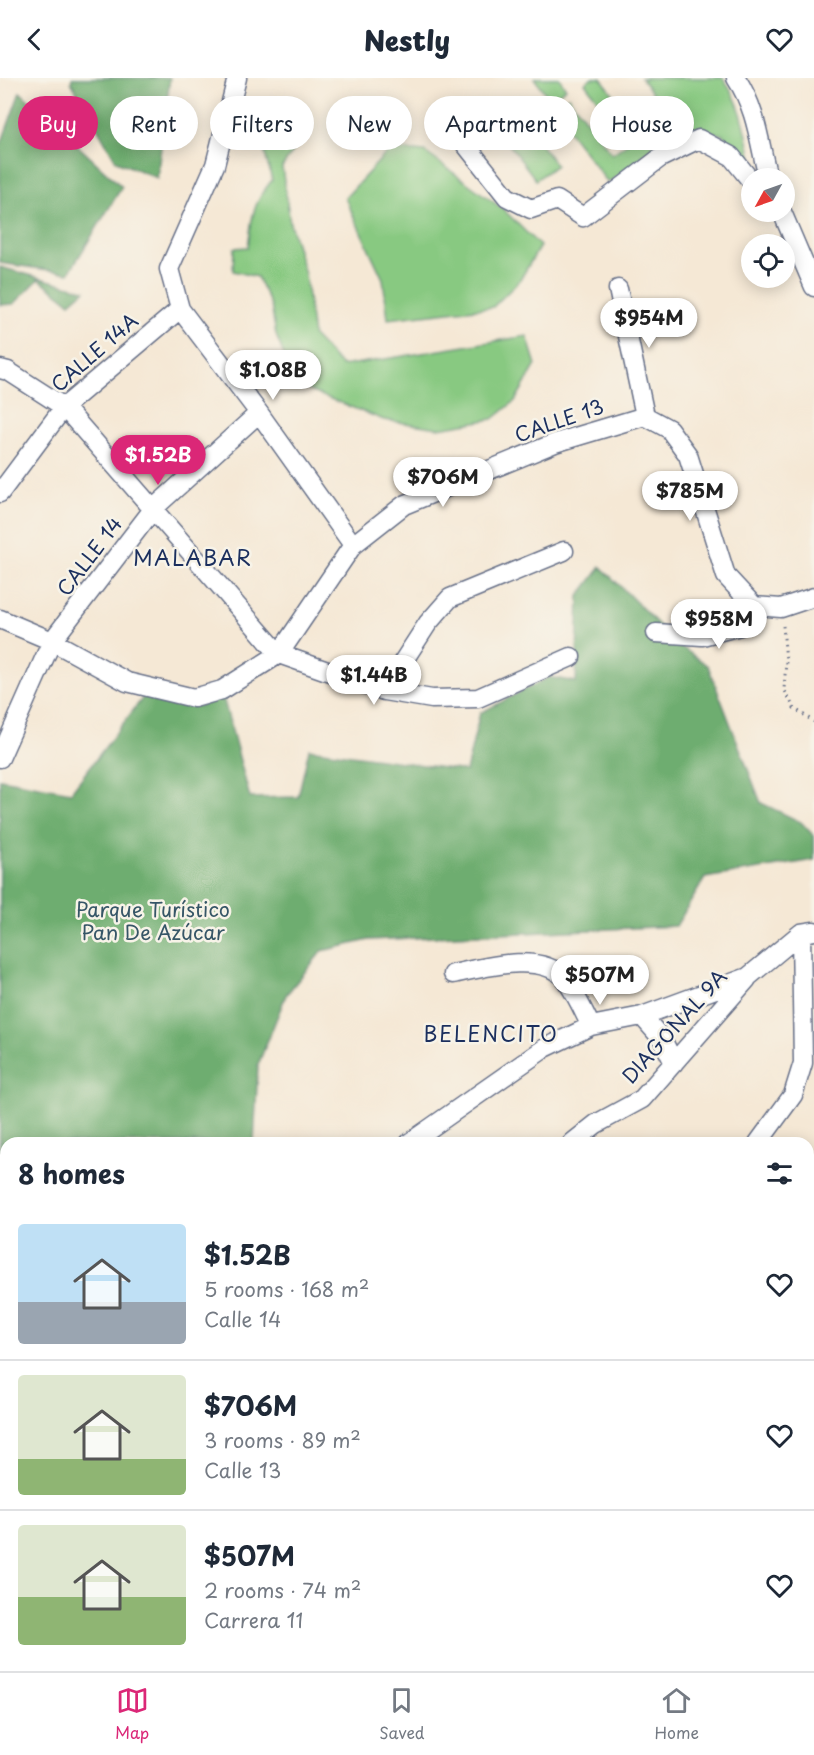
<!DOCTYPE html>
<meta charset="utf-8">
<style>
:root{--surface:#fff;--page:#f2f2f3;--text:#1f2937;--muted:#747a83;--line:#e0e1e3;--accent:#db2777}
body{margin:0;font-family:"Playpen Sans",sans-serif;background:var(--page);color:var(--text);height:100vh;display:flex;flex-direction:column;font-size:22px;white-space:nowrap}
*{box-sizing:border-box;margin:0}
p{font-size:20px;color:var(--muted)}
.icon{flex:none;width:33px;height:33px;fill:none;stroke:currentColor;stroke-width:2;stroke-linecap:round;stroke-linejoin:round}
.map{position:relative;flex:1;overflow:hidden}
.details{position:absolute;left:0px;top:1059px;width:814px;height:534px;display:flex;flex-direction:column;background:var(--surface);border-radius:18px 18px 0 0;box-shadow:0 3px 15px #0003}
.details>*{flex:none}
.banner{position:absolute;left:18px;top:18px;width:778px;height:54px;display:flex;gap:12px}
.needle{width:39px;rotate:230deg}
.controls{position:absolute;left:741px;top:90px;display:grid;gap:12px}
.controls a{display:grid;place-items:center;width:54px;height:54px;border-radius:50%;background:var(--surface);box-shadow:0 3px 15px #0003;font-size:30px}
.price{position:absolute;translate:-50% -51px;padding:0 14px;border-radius:21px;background:#fff;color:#222;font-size:20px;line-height:39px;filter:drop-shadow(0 2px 3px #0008)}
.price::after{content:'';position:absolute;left:50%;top:36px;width:18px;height:14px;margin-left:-9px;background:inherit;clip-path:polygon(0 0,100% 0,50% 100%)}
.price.on{background:var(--accent);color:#fff}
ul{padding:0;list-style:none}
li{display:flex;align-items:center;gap:18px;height:150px;padding:0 18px}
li+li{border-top:2px solid var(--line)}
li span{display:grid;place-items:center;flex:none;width:168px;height:120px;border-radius:6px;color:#555}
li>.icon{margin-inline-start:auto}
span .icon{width:72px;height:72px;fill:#fffc;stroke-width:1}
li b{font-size:26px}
h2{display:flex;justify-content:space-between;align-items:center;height:72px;padding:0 18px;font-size:26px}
.tag{padding:0 21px;border-radius:27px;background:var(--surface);box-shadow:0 3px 15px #0003;font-size:21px;line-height:54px}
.tag.on{background:var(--accent);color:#fff}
header{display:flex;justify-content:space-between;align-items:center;height:78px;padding:0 18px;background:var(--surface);font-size:27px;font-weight:800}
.dock{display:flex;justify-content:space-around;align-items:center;height:84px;border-top:2px solid var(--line);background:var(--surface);font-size:16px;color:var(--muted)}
.dock a{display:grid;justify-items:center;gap:3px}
.dock .on{color:var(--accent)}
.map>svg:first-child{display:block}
.green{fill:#88c981;stroke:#527c70;stroke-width:1.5}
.forest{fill:#6ead6f;stroke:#446e66;stroke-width:1.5}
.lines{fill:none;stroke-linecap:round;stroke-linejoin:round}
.minor-casing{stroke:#677088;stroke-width:21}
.path{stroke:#677088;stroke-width:3;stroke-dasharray:1.5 4.5;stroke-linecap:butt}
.minor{stroke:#fff;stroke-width:18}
.labels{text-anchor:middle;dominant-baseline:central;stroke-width:5;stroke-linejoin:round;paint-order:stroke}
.street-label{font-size:20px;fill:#1b2f5e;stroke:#f7f3e8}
.park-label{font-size:20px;fill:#365667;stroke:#f7f3e8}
.neighbourhood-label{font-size:21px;letter-spacing:1.5px;fill:#1b2f5e;stroke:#f7f3e8}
</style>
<header><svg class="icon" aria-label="back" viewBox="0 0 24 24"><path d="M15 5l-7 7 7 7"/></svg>Nestly<svg class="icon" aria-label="heart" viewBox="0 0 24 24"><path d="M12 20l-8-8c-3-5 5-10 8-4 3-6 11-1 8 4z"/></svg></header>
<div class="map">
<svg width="814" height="1593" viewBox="0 0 814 1593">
<rect width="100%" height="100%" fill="#f7f3e8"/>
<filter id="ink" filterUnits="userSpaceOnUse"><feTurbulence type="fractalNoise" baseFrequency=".0167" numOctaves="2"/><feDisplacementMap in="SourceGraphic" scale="12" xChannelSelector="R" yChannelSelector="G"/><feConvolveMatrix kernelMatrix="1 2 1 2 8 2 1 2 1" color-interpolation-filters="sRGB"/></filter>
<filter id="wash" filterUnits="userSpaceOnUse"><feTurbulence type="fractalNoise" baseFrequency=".008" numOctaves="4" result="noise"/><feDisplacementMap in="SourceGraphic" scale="24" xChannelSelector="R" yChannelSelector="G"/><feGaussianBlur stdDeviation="1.35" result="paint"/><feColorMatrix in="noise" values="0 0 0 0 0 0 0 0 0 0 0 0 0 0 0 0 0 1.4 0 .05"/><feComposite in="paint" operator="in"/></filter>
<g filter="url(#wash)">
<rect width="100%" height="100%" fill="#f5e8d5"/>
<path class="green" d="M534,0H559L566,10L550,22Z
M591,0H601L654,69L608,105L551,30L568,18L612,76L629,64L585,5Z
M641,0H723C744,27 748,64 755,97L723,57L698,50H679Z
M527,48L556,87L536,102L507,64Z
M298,66L282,89L290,145L305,196L313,258L342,288L527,258L536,287L515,323L493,341L439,350L384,342L307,312L287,285L276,257L271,227L257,199L233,193L234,170L248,169C252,138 252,127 272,102L264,72Z
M390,71L425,74L503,131L540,168L520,202L493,229L388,241L383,201L345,120Z
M651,1587H780L775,1593H651Z"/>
<path class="forest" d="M72,0H170L157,100L116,83L71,4Z
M20,14L122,109L69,195L0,185V69Z
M0,189L85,212L70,225L39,201L14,226L0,227Z
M601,489L680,568L708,588L761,725L801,744L814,758V782L705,800L676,848L369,862L322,873L286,917L258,987L254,1065H6V1235L0,1234V701L71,714L147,614L199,628L223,619L250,720L298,719L309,671L466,693L480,635L549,599L576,604L579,518Z"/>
</g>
<g filter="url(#ink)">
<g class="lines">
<g class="minor-casing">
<path id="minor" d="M237,0L215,87L169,191L180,231L259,335L353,467
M736,0C757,32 759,64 768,100
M465,66L507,119L531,131L557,122L583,139L660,80L699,61L731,78L752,104
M782,134L814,209
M618,211L645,338
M0,291L8,293L64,329L279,576
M645,338L669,351L688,377L726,498L754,528
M0,415L64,329L180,231
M754,528L781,530L814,519
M0,541L52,563L127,604L194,620L222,612L279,576L353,467L404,427L555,365L645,338
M656,555L702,558L740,548L754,528
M279,576L384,613L432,621L478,620L571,579
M384,613L428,545L450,520L564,473
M0,680L52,563L154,430L259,335
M453,896C482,890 541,873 564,900C575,913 583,933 591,948
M642,938L662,961L674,985
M409,1065L545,970L591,948L642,938L748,899L801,855L814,853
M572,1065L596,1046L642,1021L747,901
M758,1065L793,1017L803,985L801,855
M809,1378L814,1390
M0,1397L6,1390
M358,1587L372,1593
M49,1593L54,1587
M316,1593V1587
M544,1593L545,1587
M581,1593V1587"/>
</g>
<path class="path" d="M783,548L786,583L784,611L794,630L814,644"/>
<use href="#minor" class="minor"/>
</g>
</g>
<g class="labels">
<g class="street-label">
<text transform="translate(94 274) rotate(-41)">CALLE 14A</text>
<text transform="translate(559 342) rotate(-19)">CALLE 13</text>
<text transform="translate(89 478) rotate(-53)">CALLE 14</text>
<text transform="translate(674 948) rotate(-48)">DIAGONAL 9A</text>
</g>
<g class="park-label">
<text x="153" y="831">Parque Turístico<tspan x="153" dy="23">Pan De Azúcar</tspan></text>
</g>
<g class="neighbourhood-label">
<text x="193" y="479">MALABAR</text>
<text x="491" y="955">BELENCITO</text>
</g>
</g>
</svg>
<div class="controls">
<a><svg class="needle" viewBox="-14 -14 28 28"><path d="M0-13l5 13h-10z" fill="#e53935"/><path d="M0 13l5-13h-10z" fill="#747a83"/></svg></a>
<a><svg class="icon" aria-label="locate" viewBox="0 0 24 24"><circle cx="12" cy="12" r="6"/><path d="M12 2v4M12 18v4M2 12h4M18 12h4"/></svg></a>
</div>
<b class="price" style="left:649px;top:271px">$954M</b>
<b class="price" style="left:273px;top:323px">$1.08B</b>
<b class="price on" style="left:158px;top:408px">$1.52B</b>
<b class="price" style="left:443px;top:430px">$706M</b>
<b class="price" style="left:690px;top:444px">$785M</b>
<b class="price" style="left:719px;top:572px">$958M</b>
<b class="price" style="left:374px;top:628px">$1.44B</b>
<b class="price" style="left:600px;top:928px">$507M</b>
<div class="banner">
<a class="tag on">Buy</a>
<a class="tag">Rent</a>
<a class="tag">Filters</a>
<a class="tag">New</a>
<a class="tag">Apartment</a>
<a class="tag">House</a>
</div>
<section class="details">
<h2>8 homes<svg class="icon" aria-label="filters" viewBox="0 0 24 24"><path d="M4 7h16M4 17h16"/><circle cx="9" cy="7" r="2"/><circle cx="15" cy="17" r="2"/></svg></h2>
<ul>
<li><span style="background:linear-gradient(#bfe0f5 65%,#9aa5b1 0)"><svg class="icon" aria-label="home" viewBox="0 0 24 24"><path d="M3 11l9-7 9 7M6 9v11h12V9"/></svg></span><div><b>$1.52B</b><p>5 rooms · 168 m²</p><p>Calle 14</p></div><svg class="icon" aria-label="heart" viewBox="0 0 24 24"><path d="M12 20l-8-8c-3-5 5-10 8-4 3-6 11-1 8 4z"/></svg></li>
<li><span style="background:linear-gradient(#dfe7d0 70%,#8fb573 0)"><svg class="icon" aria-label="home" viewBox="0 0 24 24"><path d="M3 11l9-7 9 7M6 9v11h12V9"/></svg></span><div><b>$706M</b><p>3 rooms · 89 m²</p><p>Calle 13</p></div><svg class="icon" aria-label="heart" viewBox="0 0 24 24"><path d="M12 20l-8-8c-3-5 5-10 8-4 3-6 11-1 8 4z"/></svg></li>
<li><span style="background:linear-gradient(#dfe7d0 60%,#8fb573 0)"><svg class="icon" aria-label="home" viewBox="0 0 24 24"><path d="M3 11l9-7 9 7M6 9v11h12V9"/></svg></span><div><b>$507M</b><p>2 rooms · 74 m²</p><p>Carrera 11</p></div><svg class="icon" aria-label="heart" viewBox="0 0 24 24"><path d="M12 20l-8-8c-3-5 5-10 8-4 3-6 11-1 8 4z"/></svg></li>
</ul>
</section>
</div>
<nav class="dock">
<a class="on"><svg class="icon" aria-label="map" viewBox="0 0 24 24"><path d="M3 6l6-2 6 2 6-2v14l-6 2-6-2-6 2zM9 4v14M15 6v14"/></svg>Map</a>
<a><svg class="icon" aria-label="saved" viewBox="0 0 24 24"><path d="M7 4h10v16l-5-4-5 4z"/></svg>Saved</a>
<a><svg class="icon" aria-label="home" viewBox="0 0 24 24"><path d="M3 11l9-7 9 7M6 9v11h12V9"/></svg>Home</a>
</nav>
